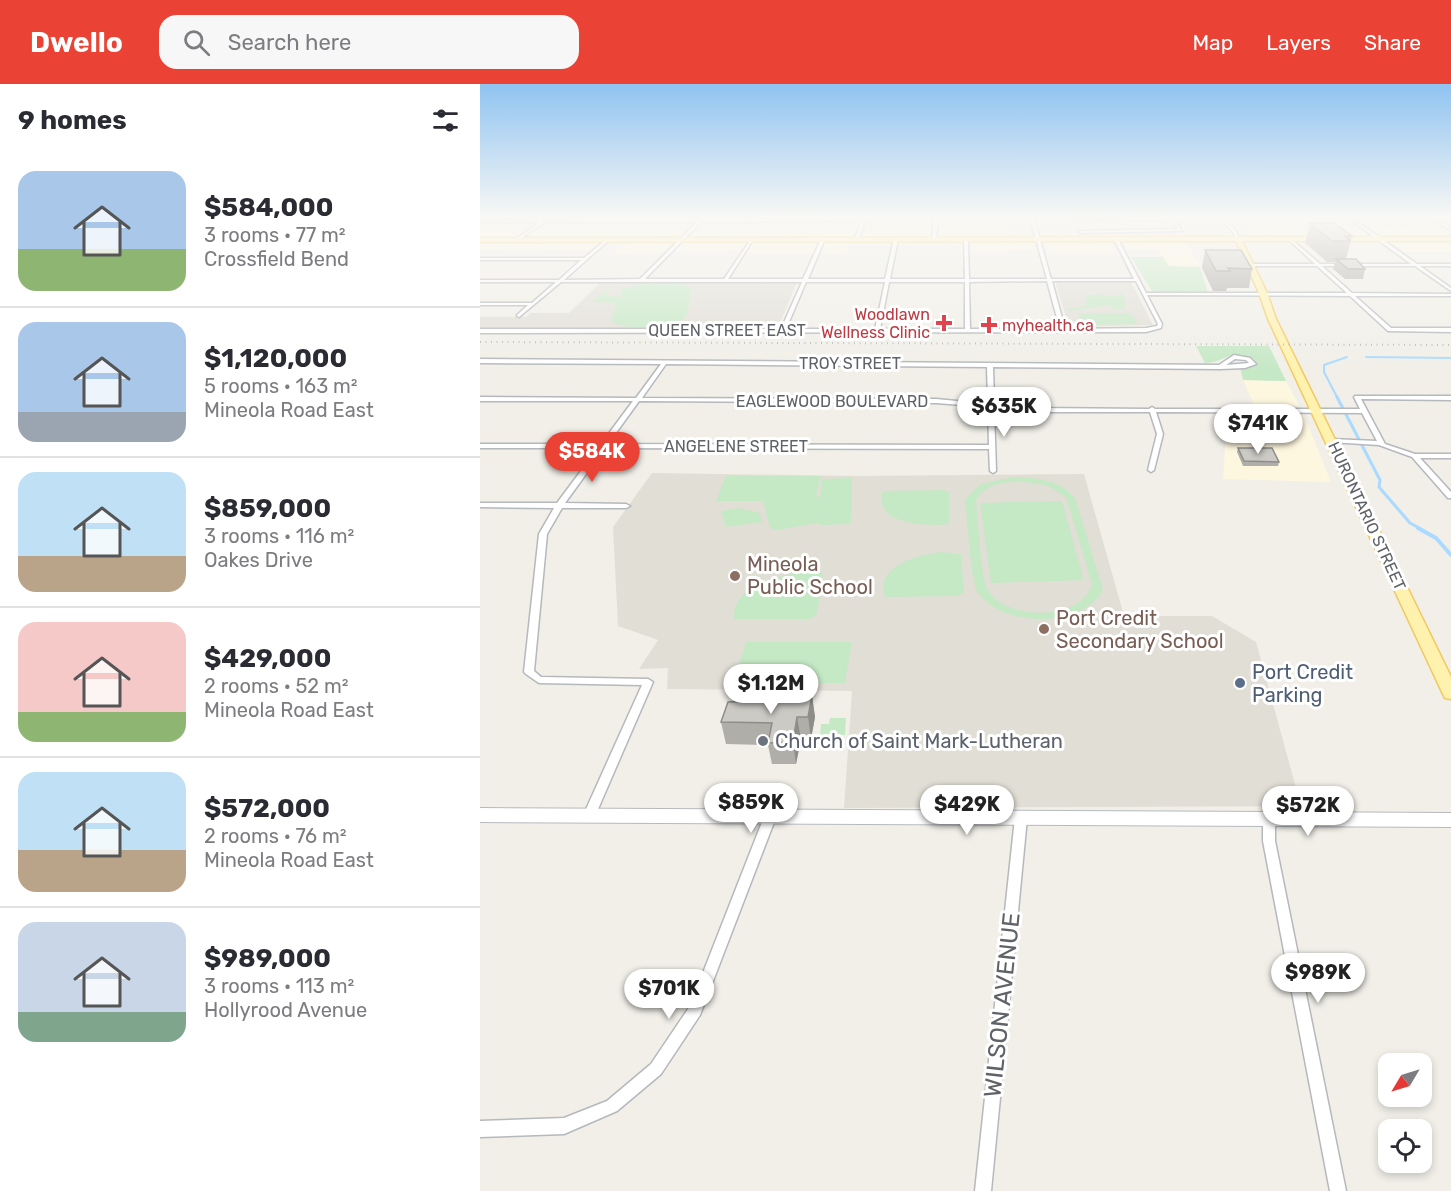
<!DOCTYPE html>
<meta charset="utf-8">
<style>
:root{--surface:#fff;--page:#f7f7f7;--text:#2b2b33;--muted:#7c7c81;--line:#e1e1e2;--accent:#ea4335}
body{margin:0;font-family:Rubik,sans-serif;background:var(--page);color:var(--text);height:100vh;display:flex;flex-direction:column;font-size:22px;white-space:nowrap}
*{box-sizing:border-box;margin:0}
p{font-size:20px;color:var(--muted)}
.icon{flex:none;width:33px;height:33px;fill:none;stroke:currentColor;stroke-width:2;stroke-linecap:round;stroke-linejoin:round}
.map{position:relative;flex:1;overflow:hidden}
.drawer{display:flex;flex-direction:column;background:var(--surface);width:480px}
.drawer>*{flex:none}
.needle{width:39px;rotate:232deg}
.buttons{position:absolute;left:898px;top:969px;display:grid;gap:12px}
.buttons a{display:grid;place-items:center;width:54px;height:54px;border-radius:12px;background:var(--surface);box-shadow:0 3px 9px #0003;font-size:30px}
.price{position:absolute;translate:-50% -51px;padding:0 14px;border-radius:21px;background:#fff;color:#222;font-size:20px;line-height:39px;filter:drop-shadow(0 2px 3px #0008)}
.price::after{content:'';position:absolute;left:50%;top:36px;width:18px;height:14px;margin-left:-9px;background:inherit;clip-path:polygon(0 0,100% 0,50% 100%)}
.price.selected{background:var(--accent);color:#fff}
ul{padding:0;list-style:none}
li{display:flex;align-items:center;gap:18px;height:150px;padding:0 18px}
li+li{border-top:2px solid var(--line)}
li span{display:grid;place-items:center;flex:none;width:168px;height:120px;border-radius:18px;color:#555}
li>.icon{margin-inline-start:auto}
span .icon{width:72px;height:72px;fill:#fffc;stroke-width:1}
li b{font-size:26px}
h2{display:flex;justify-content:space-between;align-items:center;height:72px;padding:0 18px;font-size:26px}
header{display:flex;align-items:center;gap:36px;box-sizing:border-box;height:84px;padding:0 30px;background:var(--accent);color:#fff}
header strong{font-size:28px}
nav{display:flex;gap:33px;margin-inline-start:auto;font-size:21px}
.search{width:420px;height:54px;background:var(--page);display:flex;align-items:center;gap:15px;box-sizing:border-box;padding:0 21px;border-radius:18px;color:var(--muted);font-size:22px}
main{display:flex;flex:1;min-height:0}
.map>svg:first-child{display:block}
.commercial{fill:#fef7e0}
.education{fill:#e1ded6}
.green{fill:#c5e8c5;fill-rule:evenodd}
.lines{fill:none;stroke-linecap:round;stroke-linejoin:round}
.stream-far2{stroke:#aadaff;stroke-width:2}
.stream-far1{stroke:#aadaff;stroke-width:3}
.stream{stroke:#aadaff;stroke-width:4}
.street-casing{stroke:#b5b8bc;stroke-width:3}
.secondary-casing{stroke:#b6babf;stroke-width:2}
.primary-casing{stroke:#f2c960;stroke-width:3}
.street{fill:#fff;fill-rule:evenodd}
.secondary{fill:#fff;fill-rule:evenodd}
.primary{fill:#fff2af;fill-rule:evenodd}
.rail{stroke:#b6b7b8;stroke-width:2;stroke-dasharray:1 4.5;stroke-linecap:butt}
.wall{fill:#afaea9}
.shaded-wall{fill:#8f8d8a}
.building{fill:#cccac5;stroke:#8f8d8a;stroke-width:1.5}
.health-dot{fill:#e0444e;stroke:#fff;stroke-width:2}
.education-dot{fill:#8d6e63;stroke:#fff;stroke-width:2}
.service-dot{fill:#5c6f8a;stroke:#fff;stroke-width:2}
.worship-dot{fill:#6b7280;stroke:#fff;stroke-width:2}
.labels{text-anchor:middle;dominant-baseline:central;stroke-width:6;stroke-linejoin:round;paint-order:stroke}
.far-health-label{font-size:16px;fill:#be3a42;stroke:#fff;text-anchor:end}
.far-street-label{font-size:16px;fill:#5f6368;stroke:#fff}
.education-label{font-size:20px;fill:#785e54;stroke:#fff;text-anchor:start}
.service-label{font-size:20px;fill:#4e5e75;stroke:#fff;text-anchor:start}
.worship-label{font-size:20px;fill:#5b616d;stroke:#fff;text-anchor:start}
.near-street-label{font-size:24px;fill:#5f6368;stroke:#fff}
</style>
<header>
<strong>Dwello</strong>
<div class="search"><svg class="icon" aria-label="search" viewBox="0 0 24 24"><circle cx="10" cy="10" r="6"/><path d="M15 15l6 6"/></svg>Search here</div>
<nav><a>Map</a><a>Layers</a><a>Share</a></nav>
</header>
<main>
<section class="drawer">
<h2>9 homes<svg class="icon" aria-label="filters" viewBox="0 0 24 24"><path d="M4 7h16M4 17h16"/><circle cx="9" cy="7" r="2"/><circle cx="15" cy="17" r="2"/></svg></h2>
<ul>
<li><span style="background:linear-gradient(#a9c7e8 65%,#8fb573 0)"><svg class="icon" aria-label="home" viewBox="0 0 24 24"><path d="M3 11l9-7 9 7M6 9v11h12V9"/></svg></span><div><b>$584,000</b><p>3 rooms · 77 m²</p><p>Crossfield Bend</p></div></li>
<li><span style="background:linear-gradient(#a9c7e8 75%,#9aa5b1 0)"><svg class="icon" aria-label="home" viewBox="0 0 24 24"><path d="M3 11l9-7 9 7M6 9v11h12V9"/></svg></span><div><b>$1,120,000</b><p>5 rooms · 163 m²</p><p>Mineola Road East</p></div></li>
<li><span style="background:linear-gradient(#bfe0f5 70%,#b9a48a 0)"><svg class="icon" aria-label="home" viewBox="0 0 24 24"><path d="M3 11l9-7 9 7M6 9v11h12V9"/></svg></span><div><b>$859,000</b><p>3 rooms · 116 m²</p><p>Oakes Drive</p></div></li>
<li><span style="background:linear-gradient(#f6c9c9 75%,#8fb573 0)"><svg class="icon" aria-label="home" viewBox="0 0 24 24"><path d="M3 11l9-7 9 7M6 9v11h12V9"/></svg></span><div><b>$429,000</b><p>2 rooms · 52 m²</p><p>Mineola Road East</p></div></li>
<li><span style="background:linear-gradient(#bfe0f5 65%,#b9a48a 0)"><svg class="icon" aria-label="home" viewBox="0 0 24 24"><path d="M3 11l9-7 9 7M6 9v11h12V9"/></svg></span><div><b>$572,000</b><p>2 rooms · 76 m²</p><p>Mineola Road East</p></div></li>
<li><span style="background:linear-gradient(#c9d6e8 75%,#7fa58c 0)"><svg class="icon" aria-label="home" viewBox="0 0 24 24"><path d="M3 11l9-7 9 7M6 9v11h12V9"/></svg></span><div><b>$989,000</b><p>3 rooms · 113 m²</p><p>Hollyrood Avenue</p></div></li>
</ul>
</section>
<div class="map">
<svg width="971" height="1107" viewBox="0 0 971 1107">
<rect width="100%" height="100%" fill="#f1efe8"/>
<path class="commercial" d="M920,135H948L971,149V152H902L890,144L932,143Z
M450,142H524L526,157H554L557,166L479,169L481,155L371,154L365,169H257L258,167L135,169L146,158L117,159L109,167L0,166V159H15L20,155L0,154V146L449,147Z
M863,145H880L888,152L770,151L765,147H864Z
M909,157H971V168H925Z
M567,158H631L636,169L569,168Z
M643,158H706L720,183H689L678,166H647Z
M763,296L806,297L819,322L774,321Z
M759,329H823L851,398L743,395L746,352L771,351Z"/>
<path class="education" d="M575,197L651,198L673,241L589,243Z
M317,198L298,244L0,245V233H46L51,229H89L120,199Z
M172,389L376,392L604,390L644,532H732L776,558L821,722L364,724L372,607L187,605L188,584L159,585L178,556L138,542L133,443Z"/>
<path class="green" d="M651,173H683L689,182L720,183L728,209H673Z
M199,199L211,204C210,212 210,230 203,235C192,244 140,247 131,237L137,219L112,218L134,200L125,211L139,213L143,202L147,204L164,200Z
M643,209L647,221H644L645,225H633L631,221L588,227L586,225L606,222L605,212L619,210L631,213Z
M598,229H651L658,240L603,241Z
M716,262H789L806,297L763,296L760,283L775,280L774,275C748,265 746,278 725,279Z
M246,392H341L336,412L340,413L342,395L372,394L371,440L339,441L338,439L297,446L290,444L283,417H236Z
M534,393C556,394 583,396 596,416L623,506C602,545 520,544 497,507C491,496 487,431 485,415L501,400ZM537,397L566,401L586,413L612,500C601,538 523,537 507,504C501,492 498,433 496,416C505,401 520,399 537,397Z
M463,406L469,408V440C447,443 391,440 403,407Z
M582,417L604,496L511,499L500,419Z
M259,424L280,429L282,438L246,443L241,427Z
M462,468L481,470L484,508L477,512L405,513C395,480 439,471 462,468Z
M323,488L343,489L337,530L330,535H254C252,501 298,492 323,488Z
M266,558H372L365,599H253Z
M350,634H366L365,651L340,652L341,640H349Z"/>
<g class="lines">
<path class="stream-far2" d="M886,273L971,274
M858,315L844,288V281L867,273"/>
<path class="stream-far1" d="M857,313L900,396L899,403L930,439L941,445"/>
<path class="stream" d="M938,444L956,454L971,471"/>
<g class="street-casing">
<path id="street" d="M382,134H386L379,155L377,156L375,155L381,137L221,138L165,195H244L271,155L273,156L248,195H323L341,155L343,154L345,155L328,195H405L414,155L416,154L418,155L410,195H485L484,155L486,154L488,155L489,195H567L550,134H554L571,195H654L634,155L636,154L638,155L666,209H867L837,182H770L768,181L770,180H835L809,156L810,154L840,180H931L868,134H872L937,180H971V182H940L971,204V207L935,182H842L872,209L971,210V212H875L911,244H971V248L908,247L870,212L667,211L682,240L681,244L666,248L0,249V245H301L322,198H81L39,233L37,232V231L48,221H0V219H52L76,198H0V196H79L101,176H0V174H104L127,155L128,157L84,196L160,195L217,138H65L37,157L36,155L60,138H0V136ZM567,197L580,245H490L489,198ZM572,197H656L678,240L677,242L666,244L585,245ZM326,198H405L395,245H306ZM409,198H485V245H400Z
M454,134H458L456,155L454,156L452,155Z
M689,134L694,135L702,147L600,149L599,147L698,145L692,137L592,136L690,135Z
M740,134H744L756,147L759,156H757L753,148Z
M949,134H954L971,143V146Z
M754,271L770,274L776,280L765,284L740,285L513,283L514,320L557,324L669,325L672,323L675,325H880L874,313L875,312H971V316L881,315L905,360L935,370H971V374H940L971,408V414H968L932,373L899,361L849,358V356L851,355L897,357L882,329L676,328L683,350L674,386L671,388L668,386L677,350L670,328H557L514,324L516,387L513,389L510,387L509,365L125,364L85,419L146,420L150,422L146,424H82L67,450L54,587L61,593L168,595L173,598L115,732L113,735L109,736L105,735L103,732L162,601L59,599L46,590L44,588L59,450L74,424L0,423V419H77L118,364H0V360H121L153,317H0V313L156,314L181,280L0,279V275L739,281ZM755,275L766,276L769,279L746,281ZM186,280L507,283L508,320L456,315L162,314ZM159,317L456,319L508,323L509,361L128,360Z
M290,729L294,730L296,733L220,931L181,990L137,1027L84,1050L0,1053V1037L84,1034L127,1017L171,980L210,922L284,733L286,730Z
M541,730L545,731L547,734L511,1107H495L535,734L537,731Z
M789,732L793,733L795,736V757L866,1107H850L783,757V736L785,733Z"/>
</g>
<g class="secondary-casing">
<path id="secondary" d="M0,724L971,729V743L0,738Z"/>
</g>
<g class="primary-casing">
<path id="primary" d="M758,153H971V157H762L787,209L796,235L971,593V615L965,614L963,610L788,235L779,209L756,157L0,158V154Z"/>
</g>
<use href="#street" class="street"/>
<use href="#secondary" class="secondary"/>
<use href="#primary" class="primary"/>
<path class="rail" d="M0,258L971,261"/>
</g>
<path class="wall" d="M830,139L872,152L866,175L885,185L883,195H865L853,185L855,178H847L825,159Z
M725,166L772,185L769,204H747L746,207H733L722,184Z
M779,328L811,340L809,348H784L777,337Z
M758,364L799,378L798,382H763L757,368Z
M332,612L335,633L331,655H321L316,680H292L288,661L246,660L241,638L315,615Z"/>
<path class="shaded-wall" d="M332,612L335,633L331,655L328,633Z
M317,633L321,655L316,680L313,658Z"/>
<path class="building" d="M830,139H854L872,152H865L870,157H852Z
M725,166H761L772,185L748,184L750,187H736Z
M856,175H876L885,185H868Z
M779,328H803L811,340H786Z
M758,364H792L799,378L764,377Z
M316,612H332L328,633H317L313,658L288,659L292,639L241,638L248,618L315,615Z"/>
<linearGradient id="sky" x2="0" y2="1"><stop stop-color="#8fc3f1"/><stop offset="0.46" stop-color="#f9f8f5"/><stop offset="1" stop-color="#f9f8f5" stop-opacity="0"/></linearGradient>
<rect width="971" height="289" fill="url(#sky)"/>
<g class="health-dot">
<path d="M461 230h6v6h6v6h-6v6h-6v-6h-6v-6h6z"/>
<path d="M506 232h6v6h6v6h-6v6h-6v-6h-6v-6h6z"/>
</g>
<g class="education-dot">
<circle cx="255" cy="492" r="6"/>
<circle cx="564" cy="545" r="6"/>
</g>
<circle class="service-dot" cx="760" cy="599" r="6"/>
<circle class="worship-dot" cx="283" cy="657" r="6"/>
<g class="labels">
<g class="far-health-label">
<text x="450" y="230">Woodlawn<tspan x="450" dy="18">Wellness Clinic</tspan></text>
<text x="522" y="241" text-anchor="start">myhealth.ca</text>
</g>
<g class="far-street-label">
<text x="247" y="246">QUEEN STREET EAST</text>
<text x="370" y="279">TROY STREET</text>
<text x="352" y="317">EAGLEWOOD BOULEVARD</text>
<text x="256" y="362">ANGELENE STREET</text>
<text transform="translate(887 432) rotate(65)">HURONTARIO STREET</text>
</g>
<g class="education-label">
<text x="267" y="480">Mineola<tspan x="267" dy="23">Public School</tspan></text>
<text x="576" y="534">Port Credit<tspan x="576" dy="23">Secondary School</tspan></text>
</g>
<g class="service-label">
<text x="772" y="588">Port Credit<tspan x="772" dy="23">Parking</tspan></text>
</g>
<g class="worship-label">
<text x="295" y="657">Church of Saint Mark-Lutheran</text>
</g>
<g class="near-street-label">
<text transform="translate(522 921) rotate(-84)">WILSON AVENUE</text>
</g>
</g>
</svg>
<div class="buttons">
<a><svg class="needle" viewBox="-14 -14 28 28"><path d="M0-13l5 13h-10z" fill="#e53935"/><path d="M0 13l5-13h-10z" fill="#7c7c81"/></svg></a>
<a><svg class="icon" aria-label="locate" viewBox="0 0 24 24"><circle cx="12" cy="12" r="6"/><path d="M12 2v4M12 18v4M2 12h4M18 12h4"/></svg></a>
</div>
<b class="price" style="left:524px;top:354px">$635K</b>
<b class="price" style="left:778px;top:371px">$741K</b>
<b class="price selected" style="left:112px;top:399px">$584K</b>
<b class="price" style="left:291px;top:631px">$1.12M</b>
<b class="price" style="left:271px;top:750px">$859K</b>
<b class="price" style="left:487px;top:752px">$429K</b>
<b class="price" style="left:828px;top:753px">$572K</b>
<b class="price" style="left:838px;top:920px">$989K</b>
<b class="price" style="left:189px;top:936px">$701K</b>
</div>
</main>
